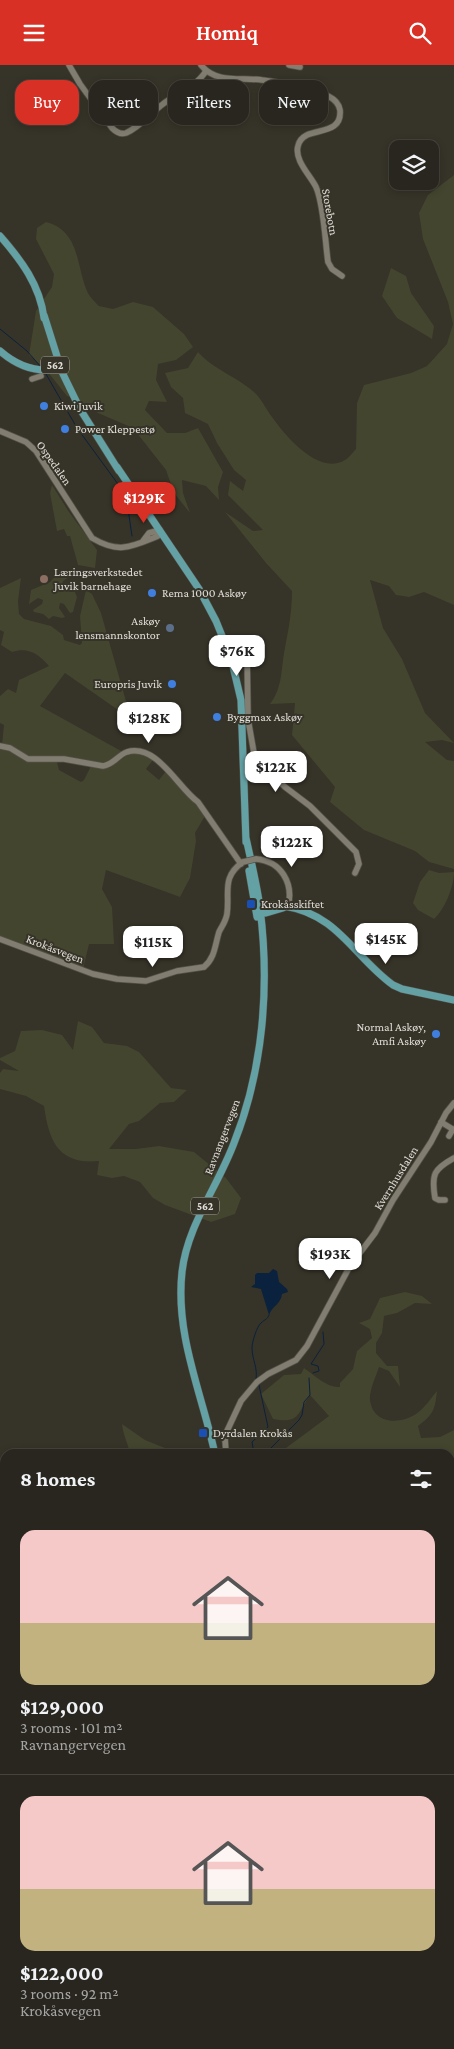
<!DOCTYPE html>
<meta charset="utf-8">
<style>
:root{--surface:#28261e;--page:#34322b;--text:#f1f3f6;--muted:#a5a5a4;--line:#44433c;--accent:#d93025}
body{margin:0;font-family:"Crimson Pro",serif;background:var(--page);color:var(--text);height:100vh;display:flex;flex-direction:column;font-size:19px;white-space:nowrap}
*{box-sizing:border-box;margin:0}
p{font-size:16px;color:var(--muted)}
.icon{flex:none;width:28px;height:28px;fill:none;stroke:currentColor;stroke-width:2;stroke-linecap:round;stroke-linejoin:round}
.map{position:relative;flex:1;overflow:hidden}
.details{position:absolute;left:0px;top:1384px;width:455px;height:601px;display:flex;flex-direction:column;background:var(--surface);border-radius:15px 15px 0 0;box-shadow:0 2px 8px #0003,0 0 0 1px var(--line)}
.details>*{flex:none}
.guide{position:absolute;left:15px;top:15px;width:425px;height:45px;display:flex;gap:10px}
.tools{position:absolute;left:389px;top:75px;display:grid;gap:10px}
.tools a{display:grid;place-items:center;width:50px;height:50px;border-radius:10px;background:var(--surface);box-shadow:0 2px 8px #0003,0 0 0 1px var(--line);font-size:25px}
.price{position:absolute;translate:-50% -42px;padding:0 11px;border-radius:10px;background:#fff;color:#222;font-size:16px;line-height:32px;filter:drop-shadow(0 1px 2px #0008)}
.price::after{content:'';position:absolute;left:50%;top:30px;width:15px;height:11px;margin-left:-8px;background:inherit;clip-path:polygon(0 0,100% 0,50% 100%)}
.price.on{background:var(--accent);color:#fff}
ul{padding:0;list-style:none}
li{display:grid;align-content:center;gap:10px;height:265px;padding:0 20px}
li+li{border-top:1px solid var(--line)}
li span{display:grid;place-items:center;height:155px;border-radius:15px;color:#555}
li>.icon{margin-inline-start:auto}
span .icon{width:90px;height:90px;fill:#fffc;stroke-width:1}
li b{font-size:21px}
h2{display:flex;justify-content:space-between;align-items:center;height:60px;padding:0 20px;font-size:21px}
.chip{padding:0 18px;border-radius:15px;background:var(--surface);box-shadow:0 2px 8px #0003,0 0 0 1px var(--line);font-size:18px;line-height:45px}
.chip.on{background:var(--accent);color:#fff}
header{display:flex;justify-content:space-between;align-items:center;height:65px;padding:0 20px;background:var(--accent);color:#fff;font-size:22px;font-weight:600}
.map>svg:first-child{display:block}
.green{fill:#44452e}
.water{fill:#0a223d}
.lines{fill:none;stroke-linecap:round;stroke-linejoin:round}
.stream{stroke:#0a223d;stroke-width:1}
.major-tunnel{stroke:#504d42;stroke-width:7;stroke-dasharray:7 3.5;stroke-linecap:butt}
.minor-casing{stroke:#545149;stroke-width:7}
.major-casing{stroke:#545149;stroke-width:8}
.minor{stroke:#817d71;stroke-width:5.5}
.major{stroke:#64a1a5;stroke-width:7}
.minor-bridge-casing{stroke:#545149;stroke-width:7;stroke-linecap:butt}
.minor-bridge{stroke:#817d71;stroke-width:5.5}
.shop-dot{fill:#3f7fe0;stroke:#363328;stroke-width:2}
.education-dot{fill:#8d6e63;stroke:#363328;stroke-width:2}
.service-dot{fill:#5c6f8a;stroke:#363328;stroke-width:2}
.transit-dot{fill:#1a4fb4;stroke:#363328;stroke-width:2}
.labels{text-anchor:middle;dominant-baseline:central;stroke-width:4;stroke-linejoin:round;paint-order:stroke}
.shield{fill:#363328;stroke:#adaba3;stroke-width:1}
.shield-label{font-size:11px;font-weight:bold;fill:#e0ded8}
.street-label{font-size:12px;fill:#e0ded8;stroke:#363328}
.poi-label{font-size:12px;fill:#e0ded8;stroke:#363328;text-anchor:start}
</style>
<header><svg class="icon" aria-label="menu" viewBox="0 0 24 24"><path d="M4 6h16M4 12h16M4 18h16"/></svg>Homiq<svg class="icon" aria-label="search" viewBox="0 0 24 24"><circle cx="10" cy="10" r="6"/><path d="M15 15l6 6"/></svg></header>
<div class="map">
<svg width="454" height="1984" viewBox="0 0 454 1984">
<rect width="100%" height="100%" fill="#363328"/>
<path class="green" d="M454,110V540L424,527L409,532L396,530L389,521L370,515L383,563L402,594L425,648L454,678L442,675L425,677L447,695L454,696V804L429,797L415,786L364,765L330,737L335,722L292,670L295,638L270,639C282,623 281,607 284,588C288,567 292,548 292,526L266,498L225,447L253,466L263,465L228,430L230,416L243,426L246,415L234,405L217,378L208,359L185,348L183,333L171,322L165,308L188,303L198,287C214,305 236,311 254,327C261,333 266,344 272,352C285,370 318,411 345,395C349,393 353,387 356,384L357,338L364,320L411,308L427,301L447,279L453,259L448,237L423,174L419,148L428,130Z
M46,157C80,166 76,200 87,226C89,231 95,237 99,241L113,244L133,237L153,242L184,269L193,282L176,295L158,299L156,315L167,337L149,336L145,345L167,368H185L198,363L223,407L218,422L219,435L206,421L182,415L183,428L190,448L174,428L166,405L133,363L98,348L78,335L67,331L47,306L29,290L36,246L52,222L54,209L36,174L37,163Z
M391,203L406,211L411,228L434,261L432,274L397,253L382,231Z
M52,420L69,447L97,485L95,503L78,500L70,471H67L64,464L57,466L50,428Z
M60,506L71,511L63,516L62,520L67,524L76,519L75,527L77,532L73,547L70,548L64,539L60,538L59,543L65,552L62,553L53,551L49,554L43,549L34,547L33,545L42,539L43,535L38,533L29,539L31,525L50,517Z
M21,513L18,536L19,549L24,554L51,561L63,570L64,575L80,580L82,578L80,551L86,525L92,529L101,548L131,654L65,608L40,641L123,687L106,700L28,691L2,680L4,660L0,658V631L8,624L16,628L19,615L49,601C38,589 29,582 12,587L1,580L4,567L0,565V523Z
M0,683L13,686L30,696L57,697L59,705L81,717L84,715L91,701L109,703L126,691L135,688L144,690L153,695L146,704L159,715L166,706L206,749L195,768L196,776L190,813L180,832L106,805L102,824L112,842L114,879H89L83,904L0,873Z
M429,805L439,808L454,807C454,822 445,844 434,854L418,845L413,838L420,817Z
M78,956L92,962L104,978L127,981L139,987L171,1023L187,1025L174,1037L160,1038L139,1056L129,1059L109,1084H136L159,1081L194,1087L226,1113L241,1133L235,1149L211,1157L165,1140L153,1133L140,1117L124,1111L112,1113L97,1110L99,1096C58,1100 49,1076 44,1041L26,1031L0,1024V1008L3,1004L19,1006L0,995V993L15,986L21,966L42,965L62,970L73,985Z
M405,1227L422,1231L432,1239L415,1238L397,1248L384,1251L382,1268L376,1278V1288L387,1301H398L400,1322L389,1306L379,1302C376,1311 369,1326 370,1335C373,1359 399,1360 416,1349C424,1344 431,1333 437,1326C435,1345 433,1350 418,1361L421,1373L440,1372L454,1365V1390L450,1411V1389H278L329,1351L310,1330C297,1349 300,1359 273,1354L261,1329L284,1310L301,1309L304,1303C314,1310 327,1323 340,1322V1318L353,1304L357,1286L372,1273L370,1264L359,1258L370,1254L380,1233Z
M122,1359L145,1375L175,1387L174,1389H130C128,1378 123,1370 122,1359Z
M450,1412L454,1423V1661L450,1664Z"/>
<path class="water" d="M273,1204L277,1206L279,1217L287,1224L288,1227L282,1229C281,1239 272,1241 269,1250L261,1224L251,1222L255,1219V1210L257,1208H269Z"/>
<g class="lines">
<path class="stream" d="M0,264L27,286L41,302
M46,309L77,363L126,430L132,471
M313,1308L319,1306L318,1301L311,1299L324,1279L323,1267
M256,1314C258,1303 252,1294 252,1283C252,1277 257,1261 261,1258C265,1254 267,1255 269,1250
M254,1389L252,1377L268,1362L259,1320
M265,1389L299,1355L302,1350L304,1337L310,1330L309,1313"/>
<path class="major-tunnel" d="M110,1980L111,1984"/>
<g class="minor-casing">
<path id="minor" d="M69,0L80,19L112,63C116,67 120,70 126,68C140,62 151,48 163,39C177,28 196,22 206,6
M201,0C216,19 241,12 262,15C280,17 311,25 328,31C334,34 339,39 340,45C342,67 320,64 307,70C303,72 299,76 298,81C294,95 310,110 316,122C324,140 325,176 328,197L332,204L342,211
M289,0L300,2
M32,314L41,311
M0,366L26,377L36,386L92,473C119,489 131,482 158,471L160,465
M143,476L149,468L160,465
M228,585L241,580L247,585L248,654L255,694L285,722L310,741L356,787L359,799L355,808
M0,681L10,683L28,694H64L103,701C113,700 118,690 127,687C157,678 178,723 198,737L241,799
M256,794C281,796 294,818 288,842
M0,874L93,909L117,914L146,916L177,906L204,902C215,893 215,880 219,867C222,861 226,856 227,849C230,828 221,812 243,797
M441,1057L454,1065
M449,1071L453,1064
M445,1135H439L435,1133C431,1109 434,1104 454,1093
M226,1389L225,1373L227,1366L241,1336L257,1317L268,1309L296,1295L307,1281L350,1201L375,1168L393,1135L431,1077L446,1048L454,1038
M0,1545L5,1530
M0,1833L5,1830
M450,1959L454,1960
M0,1977L5,1968"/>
</g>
<g class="major-casing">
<path id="major" d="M0,171C21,195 40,220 44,253
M44,250L62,307L80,344L119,406
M0,286C16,300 35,308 57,304L59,300
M43,304L55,298L59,300
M117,402L199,524L216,556L231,593L241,635L246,777
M249,806L257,852
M258,843C265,839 276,840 284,841C338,849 354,892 393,920L402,924L454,935
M258,847L266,848L283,843
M215,1389C202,1329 175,1270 182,1207C187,1161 218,1121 234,1078C263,1005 270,922 260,843C257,820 251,796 246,773
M0,1852L5,1848"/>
</g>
<use href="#minor" class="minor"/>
<use href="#major" class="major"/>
<g class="minor-bridge-casing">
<path id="minor-bridge" d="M243,797L256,794"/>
</g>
<use href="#minor-bridge" class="minor-bridge"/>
</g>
<g class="shop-dot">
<circle cx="44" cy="341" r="5"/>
<circle cx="65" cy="364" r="5"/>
<circle cx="152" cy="528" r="5"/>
<circle cx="172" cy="619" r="5"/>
<circle cx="217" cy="652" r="5"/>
<circle cx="436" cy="969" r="5"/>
</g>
<circle class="education-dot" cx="44" cy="514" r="5"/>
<circle class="service-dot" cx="170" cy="563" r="5"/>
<g class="transit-dot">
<rect x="246" y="834" width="10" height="10" rx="2.5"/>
<rect x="198" y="1363" width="10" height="10" rx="2.5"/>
</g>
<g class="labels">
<g class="shield">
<rect x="41" y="291.5" width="28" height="17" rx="4"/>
<rect x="191" y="1132.5" width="28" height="17" rx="4"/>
</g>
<g class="shield-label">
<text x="55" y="300">562</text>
<text x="205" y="1141">562</text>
</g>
<g class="street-label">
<text transform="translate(330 147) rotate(80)">Storebotn</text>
<text transform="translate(54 398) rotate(55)">Ospedalen</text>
<text transform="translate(55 884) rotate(21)">Krokåsvegen</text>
<text transform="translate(222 1072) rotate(-69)">Ravnangervegen</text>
<text transform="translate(396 1113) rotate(-58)">Kvernhusdalen</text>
</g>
<g class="poi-label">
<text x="54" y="341">Kiwi Juvik</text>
<text x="75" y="364">Power Kleppestø</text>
<text x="54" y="507">Læringsverkstedet<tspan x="54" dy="14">Juvik barnehage</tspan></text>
<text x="162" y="528">Rema 1000 Askøy</text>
<text x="160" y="556" text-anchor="end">Askøy<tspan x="160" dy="14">lensmannskontor</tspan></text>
<text x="162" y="619" text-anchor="end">Europris Juvik</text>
<text x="227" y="652">Byggmax Askøy</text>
<text x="261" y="839">Krokåsskiftet</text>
<text x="426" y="962" text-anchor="end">Normal Askøy,<tspan x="426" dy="14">Amfi Askøy</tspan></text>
<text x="213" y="1368">Dyrdalen Krokås</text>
</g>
</g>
</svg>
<div class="tools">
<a><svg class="icon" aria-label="layers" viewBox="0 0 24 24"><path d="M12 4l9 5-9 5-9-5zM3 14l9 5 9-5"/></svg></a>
</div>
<b class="price on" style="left:144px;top:459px">$129K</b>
<b class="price" style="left:237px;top:612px">$76K</b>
<b class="price" style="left:149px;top:679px">$128K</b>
<b class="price" style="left:276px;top:728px">$122K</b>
<b class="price" style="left:292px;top:803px">$122K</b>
<b class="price" style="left:386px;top:900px">$145K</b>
<b class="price" style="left:153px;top:903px">$115K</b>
<b class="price" style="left:330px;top:1215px">$193K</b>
<div class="guide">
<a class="chip on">Buy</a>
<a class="chip">Rent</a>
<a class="chip">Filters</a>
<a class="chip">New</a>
</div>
<section class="details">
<h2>8 homes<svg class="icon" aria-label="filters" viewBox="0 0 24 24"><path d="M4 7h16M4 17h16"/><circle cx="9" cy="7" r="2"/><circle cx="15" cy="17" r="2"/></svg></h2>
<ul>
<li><span style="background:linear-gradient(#f6c9c9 60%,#c2b280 0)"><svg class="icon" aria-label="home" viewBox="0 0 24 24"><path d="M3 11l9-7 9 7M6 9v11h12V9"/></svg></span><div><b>$129,000</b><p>3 rooms · 101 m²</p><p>Ravnangervegen</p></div></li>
<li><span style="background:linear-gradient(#f6c9c9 60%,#c2b280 0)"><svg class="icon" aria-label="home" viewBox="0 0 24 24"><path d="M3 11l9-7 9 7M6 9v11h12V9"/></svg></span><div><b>$122,000</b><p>3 rooms · 92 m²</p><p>Krokåsvegen</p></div></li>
</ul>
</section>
</div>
